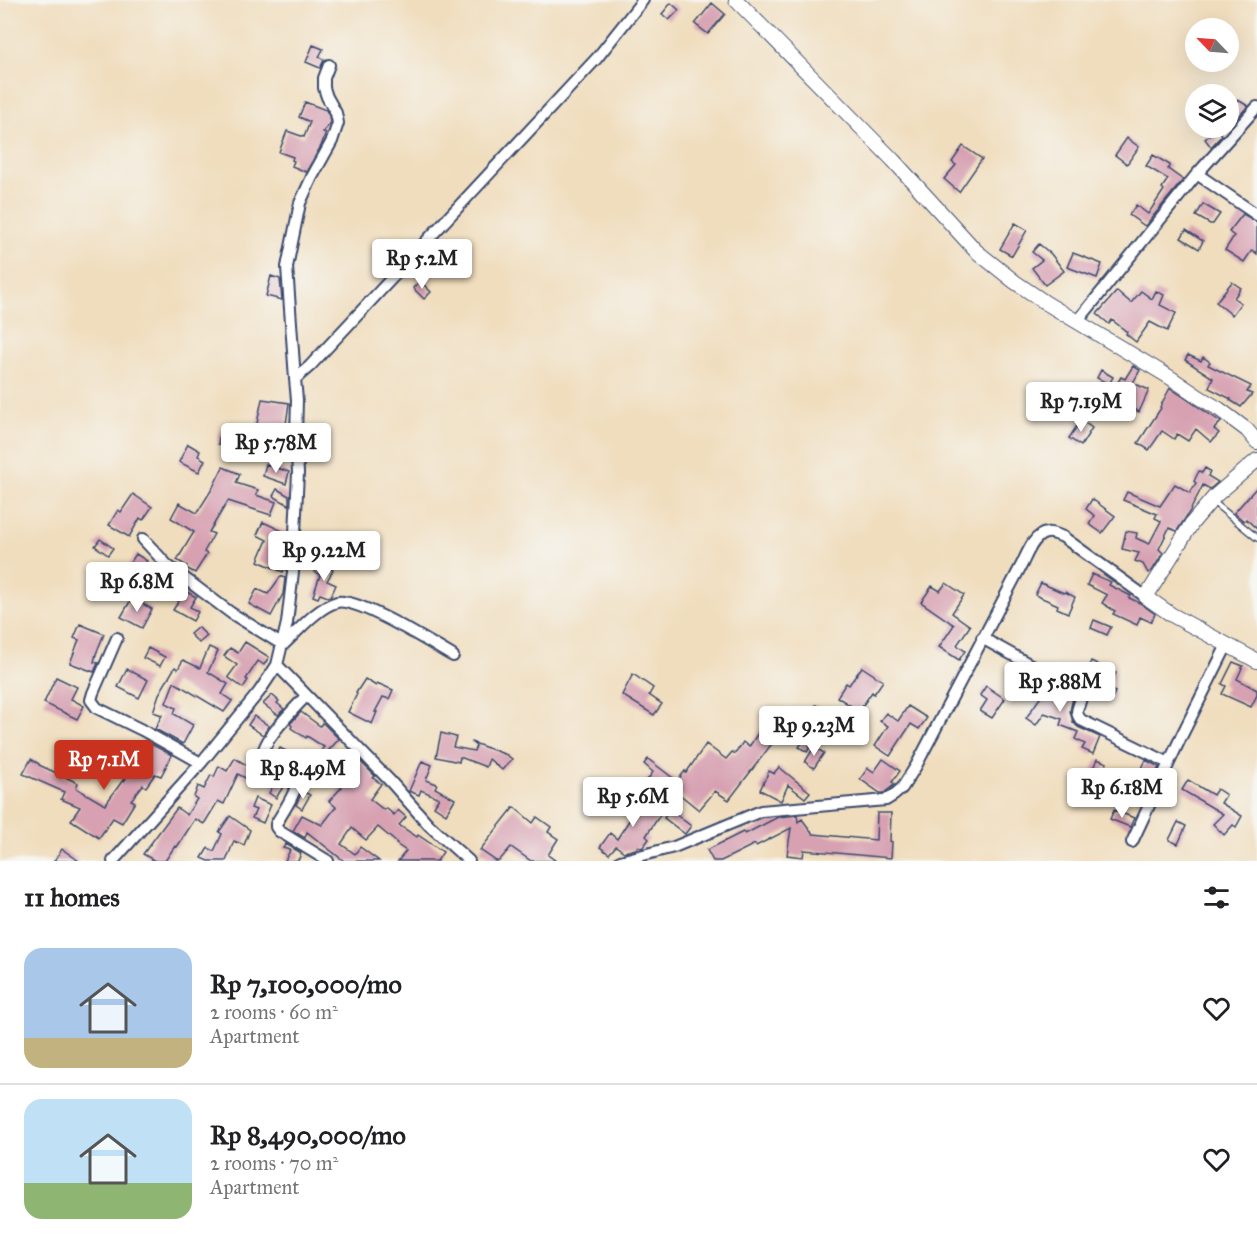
<!DOCTYPE html>
<meta charset="utf-8">
<style>
:root{--surface:#fff;--page:#f2f2f2;--text:#202124;--muted:#757577;--line:#e0e0e0;--accent:#c8321e}
body{margin:0;font-family:"IM FELL Great Primer",serif;background:var(--page);color:var(--text);height:100vh;display:flex;flex-direction:column;font-size:22px;white-space:nowrap}
*{box-sizing:border-box;margin:0}
p{font-size:20px;color:var(--muted)}
.icon{flex:none;width:33px;height:33px;fill:none;stroke:currentColor;stroke-width:2;stroke-linecap:round;stroke-linejoin:round}
.map{position:relative;height:861px;overflow:hidden}
.details{display:flex;flex-direction:column;background:var(--surface);flex:1}
.details>*{flex:none}
.needle{width:39px;rotate:295deg}
.controls{position:absolute;left:1185px;top:18px;display:grid;gap:12px}
.controls a{display:grid;place-items:center;width:54px;height:54px;border-radius:50%;background:var(--surface);box-shadow:0 6px 24px #0002;font-size:30px}
.price{position:absolute;translate:-50% -51px;padding:0 14px;border-radius:6px;background:#fff;color:#222;font-size:20px;line-height:39px;filter:drop-shadow(0 2px 3px #0008)}
.price::after{content:'';position:absolute;left:50%;top:36px;width:18px;height:14px;margin-left:-9px;background:inherit;clip-path:polygon(0 0,100% 0,50% 100%)}
.price.current{background:var(--accent);color:#fff}
ul{padding:0;list-style:none}
li{display:flex;align-items:center;gap:18px;height:150px;padding:0 24px}
li+li{border-top:2px solid var(--line)}
li span{display:grid;place-items:center;flex:none;width:168px;height:120px;border-radius:18px;color:#555}
li>.icon{margin-inline-start:auto}
span .icon{width:72px;height:72px;fill:#fffc;stroke-width:1}
li b{font-size:26px}
h2{display:flex;justify-content:space-between;align-items:center;height:72px;padding:0 24px;font-size:26px}
.map>svg:first-child{display:block}
.building{fill:#d7a1b2}
.lines{fill:none;stroke-linecap:round;stroke-linejoin:round}
.service-casing{stroke:#3b496c;stroke-width:8}
.minor-casing{stroke:#3b496c;stroke-width:14}
.tertiary-casing{stroke:#3b496c;stroke-width:16}
.service{stroke:#fff;stroke-width:5}
.minor{stroke:#fff;stroke-width:10}
.tertiary{stroke:#fff;stroke-width:14}
</style>
<div class="map">
<svg width="1257" height="861" viewBox="0 0 1257 861">
<rect width="100%" height="100%" fill="#f6f6f2"/>
<filter id="ink" filterUnits="userSpaceOnUse"><feTurbulence type="fractalNoise" baseFrequency=".0167" numOctaves="2"/><feDisplacementMap in="SourceGraphic" scale="12" xChannelSelector="R" yChannelSelector="G"/><feConvolveMatrix kernelMatrix="1 2 1 2 8 2 1 2 1" color-interpolation-filters="sRGB"/></filter>
<filter id="wash" filterUnits="userSpaceOnUse"><feTurbulence type="fractalNoise" baseFrequency=".008" numOctaves="4" result="noise"/><feDisplacementMap in="SourceGraphic" scale="24" xChannelSelector="R" yChannelSelector="G"/><feGaussianBlur stdDeviation="1.35" result="paint"/><feColorMatrix in="noise" values="0 0 0 0 0 0 0 0 0 0 0 0 0 0 0 0 0 1.4 0 .05"/><feComposite in="paint" operator="in"/></filter>
<g filter="url(#wash)">
<rect width="100%" height="100%" fill="#f0ddbd"/>
<g id="blocks">
<path class="building" d="M671,3L679,10L669,20L662,14Z
M712,3L725,14L708,34L695,24Z
M313,45L323,49L319,57L324,60L320,68L306,62Z
M1238,100L1248,106L1235,120L1228,115V101L1236,102Z
M305,102L326,110L329,116L330,123L329,125L323,132L326,133L321,146L306,172L292,166L294,161L292,160L293,157L279,152L287,131L304,137L310,122L299,117Z
M1218,129L1222,135L1211,147L1205,139Z
M1127,138L1139,147L1127,164L1115,155Z
M963,146L982,159L959,192L944,179L956,165L952,162Z
M1153,155L1170,165L1168,169L1183,180L1145,226L1129,215L1136,205L1148,214L1164,190L1162,188L1168,179L1146,166Z
M1203,204L1220,214L1213,224H1210L1196,216Z
M1243,214L1257,222V254L1252,250L1244,262L1225,250L1234,236L1229,232Z
M1015,223L1027,230L1012,256L1000,249Z
M1186,230L1203,241L1199,249L1181,238Z
M1039,244L1051,254L1064,271L1045,285L1032,268L1042,260L1032,252Z
M1073,253L1102,264L1097,278L1067,267Z
M271,276L280,279L282,300L266,296Z
M420,281L431,292L424,299L413,288Z
M1232,282L1241,288L1234,298L1241,303L1232,315L1216,302Z
M1117,291L1131,303L1141,291L1152,299L1156,291L1164,295L1160,305L1176,313L1167,331L1150,322L1136,342L1126,334L1127,332L1112,320L1109,324L1097,314Z
M1188,355L1201,361L1203,357L1210,362L1208,365L1251,386L1247,392L1252,394L1241,407L1230,400L1231,399L1209,388L1213,378L1185,360Z
M1133,366L1140,370L1133,383L1149,390L1139,412L1127,406L1133,392L1118,382L1121,377L1125,379Z
M1101,370L1113,377L1109,384L1097,378Z
M1170,388L1221,422L1214,429L1219,433L1211,442L1196,429L1188,441L1177,434L1174,439L1162,431L1149,450L1138,443L1161,408L1160,407Z
M262,399L289,403L286,424H289L288,439L255,433Z
M1081,420L1092,428L1081,446L1069,438Z
M220,432L229,433L227,445L218,444Z
M188,444L200,451L198,456L205,460L199,472L179,462Z
M266,464L289,472L286,484L263,476Z
M223,467L240,474L236,483L258,490L256,495L276,502L271,515L228,501L209,532L214,534L204,552L207,554L195,573L186,568L187,566L177,560L194,532L171,518L179,503L197,513L212,489Z
M1205,468L1210,471L1208,476L1218,482L1210,489L1203,485L1190,511L1177,531L1169,528L1159,549L1163,553L1152,571L1148,573L1143,564L1135,561L1139,553L1122,549L1126,531L1137,533L1136,538L1149,544L1161,521L1155,518L1157,514L1123,500L1127,492L1160,506L1175,484L1190,493L1196,483L1194,481L1199,471L1202,473Z
M1257,487V529L1246,519L1244,521L1234,513Z
M277,489L289,496V505L273,496Z
M133,494L152,507L143,520L140,518L129,537L109,525L118,510L121,512Z
M1092,499L1115,516L1102,533L1089,524L1095,516L1086,509Z
M263,522L287,533L277,554L286,558V567L283,572L258,561L267,540L257,535Z
M100,539L113,548L108,555L95,546Z
M136,554L147,561L132,582L122,575Z
M319,563L333,570L327,581L336,585L331,596L328,597L320,594L318,598L313,596L320,575L315,572Z
M1092,574L1111,582L1109,585L1131,596L1129,598L1140,603L1155,614L1151,622L1140,617L1137,625L1113,614L1115,611L1102,603L1107,595L1087,585Z
M281,576L285,578L283,594L271,616L249,604L257,589L268,594Z
M946,583L964,595L952,613L970,626L957,645L965,651L959,660L939,647L954,625L921,602L932,586L940,591Z
M1041,583L1064,593L1065,592L1075,597L1068,613L1057,608L1058,605L1035,595Z
M185,591L196,597L190,607L198,612L193,621L173,610Z
M132,598L152,609L142,628L121,617Z
M1094,620L1111,627L1107,635L1091,628Z
M80,624L104,634L96,654L94,662L98,663L94,672L70,663L79,640L74,638Z
M198,627L207,636L199,643L190,634Z
M245,642L269,657L264,665L258,661L246,679L248,680L243,688L228,677L237,665L224,656L230,648L238,653Z
M209,647L218,651L208,672L228,684L222,694L232,701L224,712L174,682L166,703L176,708L174,714L193,725L183,744L155,729L162,715L153,712L159,694L175,667L178,669L183,660L200,668Z
M148,648L165,657L160,666L143,658Z
M1091,661L1116,673L1108,689L1115,692L1110,702L1092,693L1094,688L1081,683Z
M1233,662L1243,666L1237,679L1257,690V695L1251,707L1222,694L1226,686L1222,684Z
M862,667L883,681L874,694L872,692L859,711L837,697L846,683L849,685Z
M127,669L148,680L139,698L118,687Z
M633,674L653,688L649,695L662,704L654,715L622,695Z
M56,677L77,687L71,699L84,706L77,719L44,703Z
M365,679L376,686L377,683L393,690L389,699L383,697L375,712H377L372,724L348,712L357,694L356,693Z
M1042,679L1073,698L1070,711L1073,722L1078,727L1100,737L1093,754L1082,749L1085,744L1075,739L1078,732L1060,725L1062,719L1044,713L1036,725L1026,718L1042,695L1035,690Z
M986,686L1005,699L992,718L980,711L987,700L980,695Z
M272,695L279,701L277,703L284,709L278,715L263,704Z
M816,705L836,718L831,726L811,712Z
M908,706L927,718L919,729L911,724L890,756L875,746L888,726L880,721L886,713L898,721Z
M301,712L320,726L322,723L325,725L339,739L329,750L349,767L357,758L375,776L373,778L381,784L370,799L384,810L386,808L394,815L398,810L406,817L399,825L417,837L418,835L443,852L437,861H398L406,851L396,844L397,843L378,827L366,840L352,828L341,844L355,854L360,847L379,861H344L307,832L305,838L293,831L302,815L322,825L336,807L329,801L342,787L325,773L328,769L315,758L324,747L307,736L306,738L291,728L292,726L290,724Z
M254,716L269,726L263,735L248,725Z
M762,727L777,737L729,800L715,791L699,810L662,780L655,790L645,783L653,772L644,764L648,759L677,781L685,771L686,773L706,744L726,759L732,752L735,754L743,742L749,747Z
M441,733L456,737L453,747L474,751L476,746L471,742L507,755L512,759L502,770L489,759L486,767L460,757L459,762L436,757Z
M807,736L814,741L807,752L799,747Z
M145,741L172,755L161,776L155,774L146,787L143,785L131,800L135,802L122,823L113,818L99,838L71,820L80,807L61,799L64,792L23,774L31,759L39,764V765L78,783L76,788L105,805L123,780L124,781L132,770L137,773L147,756L139,752Z
M814,747L824,753L814,768L805,762Z
M280,748L312,764L308,773L297,769L276,756Z
M235,758L246,765L249,760L257,765L249,780L238,774L224,804L218,801L204,824L195,819L177,847L175,846L165,861H155L143,854L177,808L187,815L197,799L194,797L198,786L204,789L211,775L214,777L219,766L227,771Z
M883,759L900,771L892,782L895,784L884,793H880L860,779L868,768L874,772Z
M1097,759L1107,763L1098,782L1089,778Z
M1146,760L1159,767L1143,801L1123,794L1120,796L1115,789L1123,783L1130,792Z
M422,761L432,765L426,780L437,784L435,788L455,799L446,814L434,806L439,798L421,790L419,795L409,791Z
M779,767L810,792L805,798L788,785L781,801L760,790L769,771L775,774L774,773Z
M269,769L289,782L288,783L286,782L276,798L269,793L278,777L268,771Z
M1188,780L1213,795L1217,789L1226,795L1221,803L1242,816L1236,827L1233,825L1224,835L1213,824L1223,814L1182,790Z
M606,788L622,800L614,810L598,797Z
M302,791L310,795L302,809L296,805Z
M634,796L660,815L646,836L649,839L643,847L641,848L638,846L636,849L624,852L616,846L609,854L600,847L610,833L617,839L632,816L623,810Z
M255,798L271,805L263,823L252,818L256,810L251,808Z
M514,807L533,823L537,817L551,827L548,832L558,839L548,855L556,861H531L511,847L499,861H496L480,850Z
M670,810L691,826L685,834L664,818Z
M1114,810L1134,818L1130,827L1110,819Z
M877,813H891L890,841L892,842L891,858L804,850L803,857L787,855L791,828L756,846L755,844L721,861H713L707,850L743,832L745,834L778,817L797,815L798,822L802,819L813,834L876,840Z
M230,816L250,830L244,845L234,841L226,861H209L202,858L208,848L214,851L222,834L219,832Z
M1178,822L1186,826L1178,844L1169,840Z
M286,844L301,853L298,861H285L290,850L283,848Z
M62,849L79,861H54Z"/>
</g>
</g>
<g filter="url(#ink)">
<use href="#blocks" fill-opacity="0" stroke="#3b496c" stroke-width="1.5"/>
<g class="lines">
<g class="service-casing">
<path id="service" d="M1212,501L1257,538"/>
</g>
<g class="minor-casing">
<path id="minor" d="M1197,174L1257,215
M1077,322L1197,174L1257,107
M295,379L287,267L300,203L312,177L332,141L338,123L336,113L327,97L324,88V78L329,65
M143,539L167,565L231,613L283,645C298,631 318,607 337,602C358,597 432,644 453,656
M117,638L93,693L91,700L97,708L142,730L201,763
M982,638L1078,691C1087,702 1070,708 1081,720L1169,763
M277,665L391,782L429,825L469,861
M306,696C295,708 264,738 263,754C267,760 275,764 282,768C287,771 294,774 296,780C299,789 281,815 276,824V827L279,831L328,861
M1132,842L1181,737L1227,645
M113,861L201,763L259,692L277,665L287,623L293,572L298,473L296,436L297,400L295,379L310,366L597,58L643,0
M620,861L674,847L761,811L886,800L894,795L902,788L916,766L1022,564C1027,554 1034,534 1047,533C1052,532 1058,535 1063,537L1146,597"/>
</g>
<g class="tertiary-casing">
<path id="tertiary" d="M736,0L893,160L976,251L1015,282L1046,303L1171,378L1199,397L1219,409L1247,430L1257,442
M1257,460L1215,496L1192,523L1146,597L1172,615L1257,661"/>
</g>
<use href="#service" class="service"/>
<use href="#minor" class="minor"/>
<use href="#tertiary" class="tertiary"/>
</g>
</g>
</svg>
<div class="controls">
<a><svg class="needle" viewBox="-14 -14 28 28"><path d="M0-13l5 13h-10z" fill="#e53935"/><path d="M0 13l5-13h-10z" fill="#757577"/></svg></a>
<a><svg class="icon" aria-label="layers" viewBox="0 0 24 24"><path d="M12 4l9 5-9 5-9-5zM3 14l9 5 9-5"/></svg></a>
</div>
<b class="price" style="left:422px;top:290px">Rp 5.2M</b>
<b class="price" style="left:1081px;top:433px">Rp 7.19M</b>
<b class="price" style="left:276px;top:474px">Rp 5.78M</b>
<b class="price" style="left:324px;top:582px">Rp 9.22M</b>
<b class="price" style="left:137px;top:613px">Rp 6.8M</b>
<b class="price" style="left:1060px;top:713px">Rp 5.88M</b>
<b class="price" style="left:814px;top:757px">Rp 9.23M</b>
<b class="price current" style="left:104px;top:791px">Rp 7.1M</b>
<b class="price" style="left:303px;top:800px">Rp 8.49M</b>
<b class="price" style="left:1122px;top:819px">Rp 6.18M</b>
<b class="price" style="left:633px;top:828px">Rp 5.6M</b>
</div>
<section class="details">
<h2>11 homes<svg class="icon" aria-label="filters" viewBox="0 0 24 24"><path d="M4 7h16M4 17h16"/><circle cx="9" cy="7" r="2"/><circle cx="15" cy="17" r="2"/></svg></h2>
<ul>
<li><span style="background:linear-gradient(#a9c7e8 75%,#c2b280 0)"><svg class="icon" aria-label="home" viewBox="0 0 24 24"><path d="M3 11l9-7 9 7M6 9v11h12V9"/></svg></span><div><b>Rp 7,100,000/mo</b><p>2 rooms · 60 m²</p><p>Apartment</p></div><svg class="icon" aria-label="heart" viewBox="0 0 24 24"><path d="M12 20l-8-8c-3-5 5-10 8-4 3-6 11-1 8 4z"/></svg></li>
<li><span style="background:linear-gradient(#bfe0f5 70%,#8fb573 0)"><svg class="icon" aria-label="home" viewBox="0 0 24 24"><path d="M3 11l9-7 9 7M6 9v11h12V9"/></svg></span><div><b>Rp 8,490,000/mo</b><p>2 rooms · 70 m²</p><p>Apartment</p></div><svg class="icon" aria-label="heart" viewBox="0 0 24 24"><path d="M12 20l-8-8c-3-5 5-10 8-4 3-6 11-1 8 4z"/></svg></li>
</ul>
</section>
